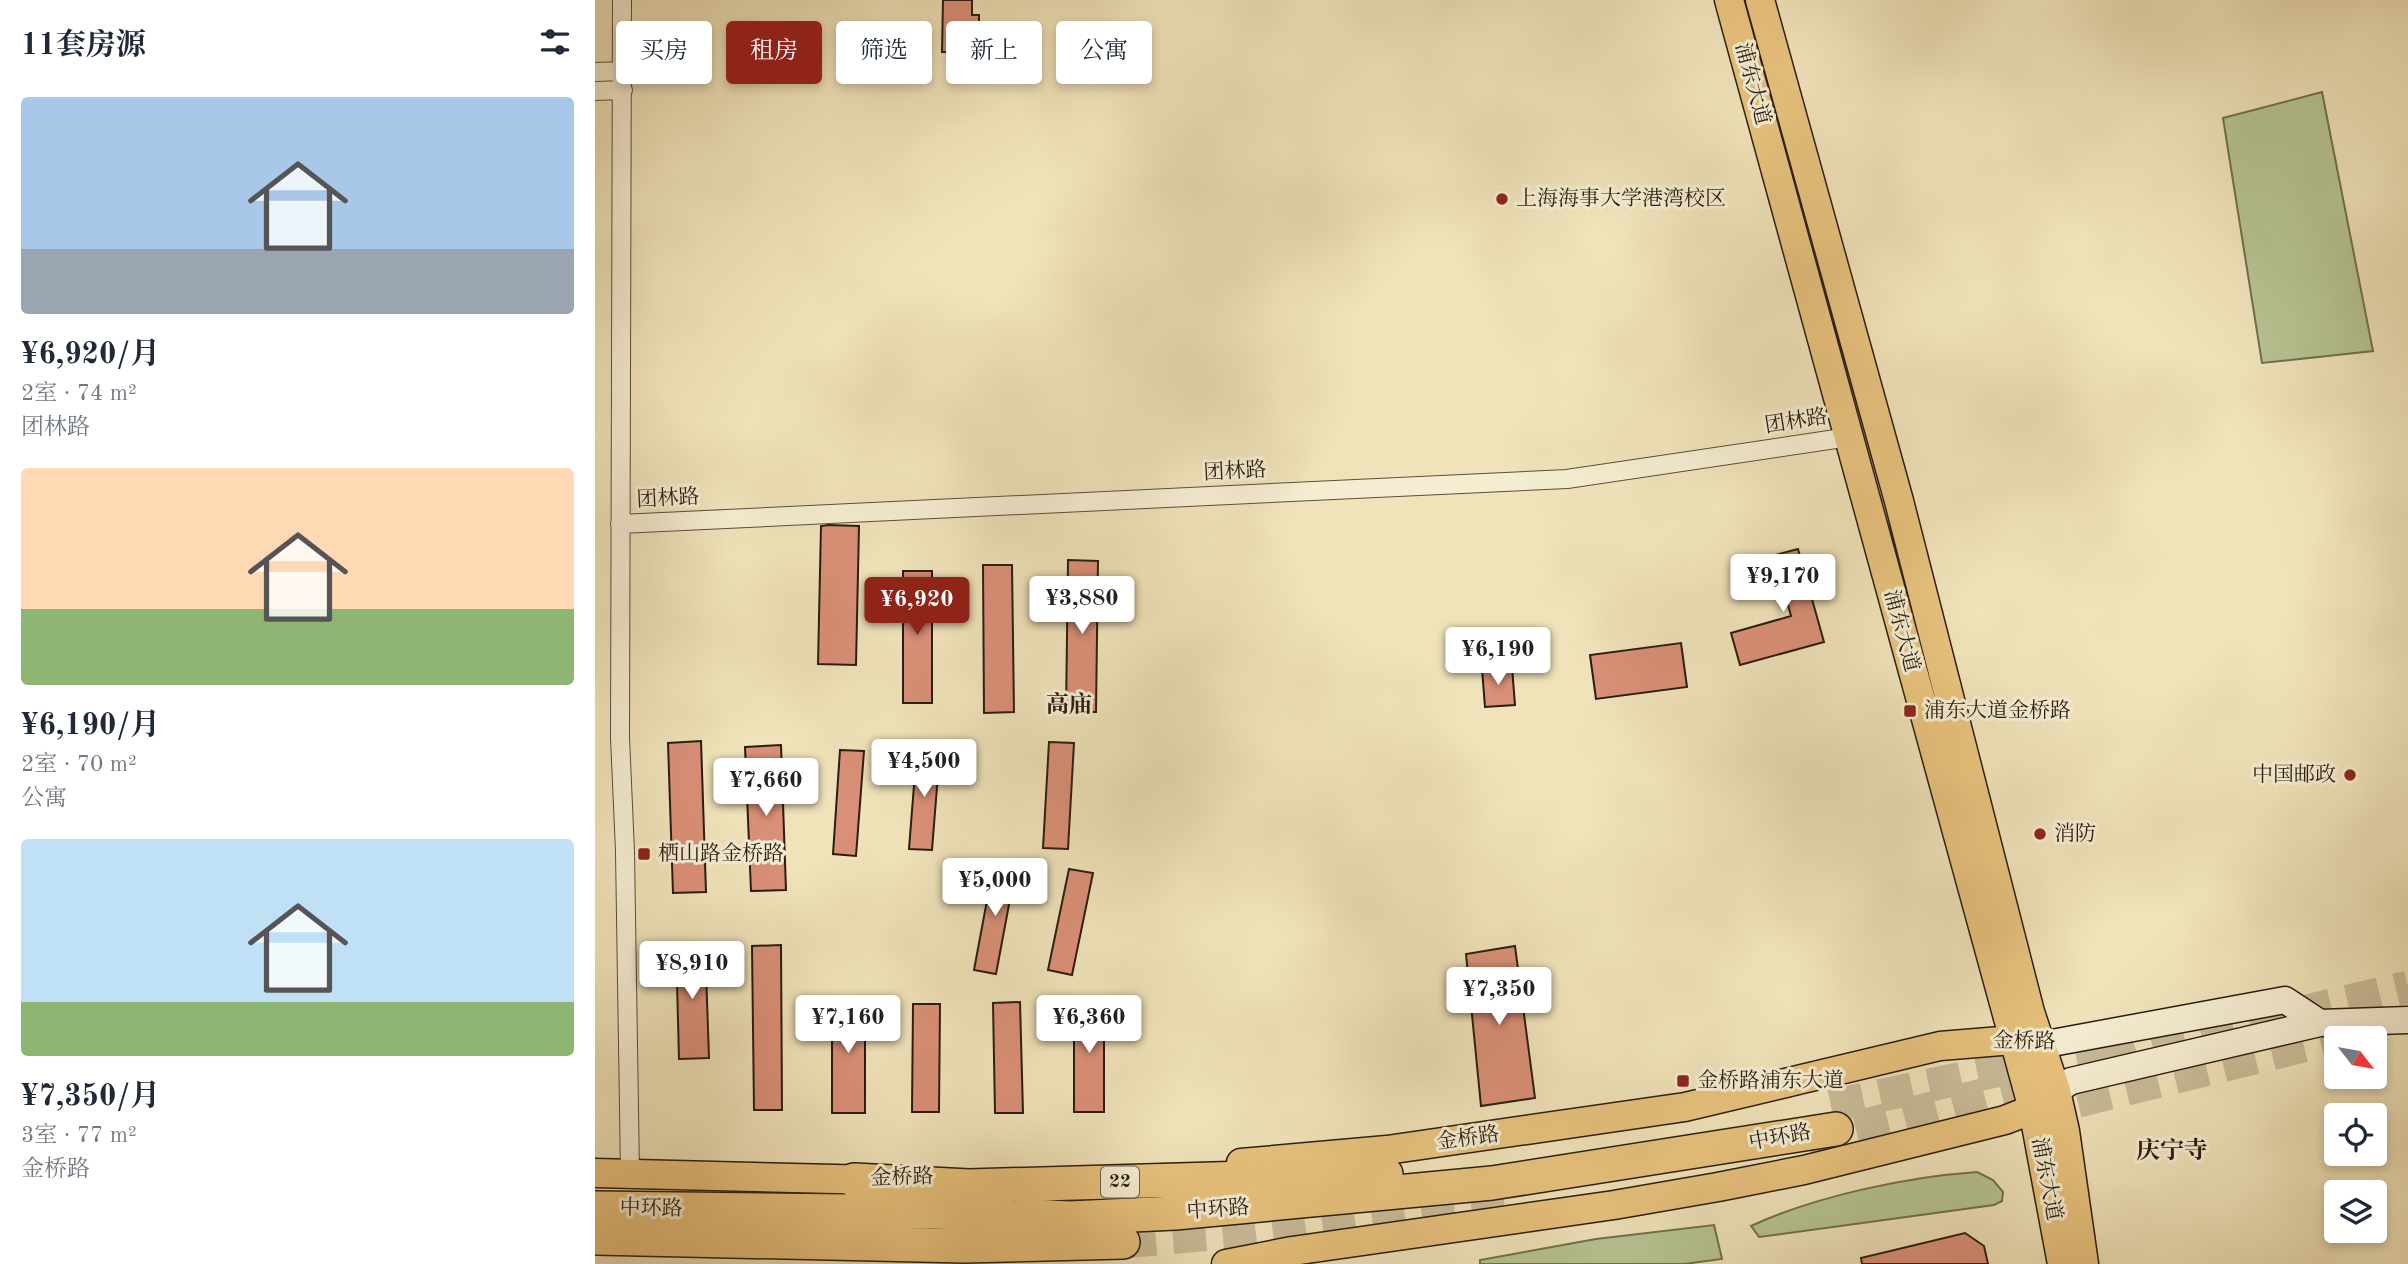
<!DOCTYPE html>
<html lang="zh">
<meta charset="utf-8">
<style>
:root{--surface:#fff;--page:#f6f6f7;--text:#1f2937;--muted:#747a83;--accent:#8f2418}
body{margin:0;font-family:"Old Standard TT","Noto Serif SC",serif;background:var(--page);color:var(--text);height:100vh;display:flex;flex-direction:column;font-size:26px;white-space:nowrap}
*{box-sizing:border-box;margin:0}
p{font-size:23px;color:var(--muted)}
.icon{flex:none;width:38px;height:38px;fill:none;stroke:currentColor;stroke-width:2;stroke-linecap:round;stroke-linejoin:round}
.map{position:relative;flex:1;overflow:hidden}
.side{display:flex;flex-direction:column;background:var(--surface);width:595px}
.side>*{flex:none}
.hud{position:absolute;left:21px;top:21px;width:665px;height:63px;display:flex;gap:14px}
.needle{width:46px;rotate:121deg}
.fabs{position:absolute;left:1729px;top:1026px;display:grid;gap:14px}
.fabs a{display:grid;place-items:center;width:63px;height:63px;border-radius:7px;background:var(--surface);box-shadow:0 4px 10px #0003;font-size:35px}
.price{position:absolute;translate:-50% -60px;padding:0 16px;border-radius:7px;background:#fff;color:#222;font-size:23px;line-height:46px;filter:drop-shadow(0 2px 4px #0008)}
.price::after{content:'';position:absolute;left:50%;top:42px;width:21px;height:16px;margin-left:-10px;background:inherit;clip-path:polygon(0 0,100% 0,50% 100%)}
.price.selected{background:var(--accent);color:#fff}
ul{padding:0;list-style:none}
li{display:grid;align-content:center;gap:14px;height:371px;padding:0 21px}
li span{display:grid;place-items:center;height:217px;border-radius:7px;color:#555}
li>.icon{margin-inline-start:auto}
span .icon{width:126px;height:126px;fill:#fffc;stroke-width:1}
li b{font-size:30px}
h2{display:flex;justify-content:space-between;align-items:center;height:84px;padding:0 21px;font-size:30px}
.tag{padding:0 24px;border-radius:7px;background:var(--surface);box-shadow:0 4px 10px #0003;font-size:24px;line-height:63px}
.tag.selected{background:var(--accent);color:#fff}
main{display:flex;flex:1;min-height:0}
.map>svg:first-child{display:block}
.green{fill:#b6c492;stroke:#707052;stroke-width:2}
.building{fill:#da9078;stroke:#291d11;stroke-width:2}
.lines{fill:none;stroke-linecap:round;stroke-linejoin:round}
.highway-tunnel{stroke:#c8bb98;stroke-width:33;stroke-dasharray:33 17;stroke-linecap:butt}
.street-casing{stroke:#5b4e3b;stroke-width:20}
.secondary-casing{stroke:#291d11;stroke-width:29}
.primary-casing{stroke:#291d11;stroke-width:31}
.highway-casing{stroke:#291d11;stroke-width:36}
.street{stroke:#f5edd2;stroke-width:18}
.secondary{stroke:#f5edd2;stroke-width:26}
.primary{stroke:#e8c27d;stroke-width:28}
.highway{stroke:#e8c27d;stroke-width:33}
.poi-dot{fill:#8f2418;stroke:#f5edd2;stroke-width:2.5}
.labels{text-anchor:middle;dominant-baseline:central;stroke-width:6;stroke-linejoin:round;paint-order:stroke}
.shield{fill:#f5edd2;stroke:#665b4b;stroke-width:2}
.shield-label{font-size:19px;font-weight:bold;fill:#291d11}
.street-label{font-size:21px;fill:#291d11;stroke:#f5edd2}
.poi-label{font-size:21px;fill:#291d11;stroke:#f5edd2;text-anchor:start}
.neighbourhood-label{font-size:23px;font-weight:bold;fill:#291d11;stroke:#f5edd2}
.quarter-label{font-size:24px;font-weight:bold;fill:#291d11;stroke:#f5edd2}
</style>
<main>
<section class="side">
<h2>11套房源<svg class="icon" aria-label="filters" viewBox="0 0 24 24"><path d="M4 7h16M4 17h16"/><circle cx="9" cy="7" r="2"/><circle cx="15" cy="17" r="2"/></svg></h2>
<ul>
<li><span style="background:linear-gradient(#a9c7e8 70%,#9aa5b1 0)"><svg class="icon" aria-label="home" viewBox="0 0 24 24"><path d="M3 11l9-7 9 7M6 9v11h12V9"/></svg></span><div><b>¥6,920/月</b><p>2室 · 74 m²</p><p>团林路</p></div></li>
<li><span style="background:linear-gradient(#ffd9b3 65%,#8fb573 0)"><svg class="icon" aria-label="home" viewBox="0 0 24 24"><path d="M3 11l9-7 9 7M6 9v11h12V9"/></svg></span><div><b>¥6,190/月</b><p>2室 · 70 m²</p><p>公寓</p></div></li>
<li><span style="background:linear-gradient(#bfe0f5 75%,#8fb573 0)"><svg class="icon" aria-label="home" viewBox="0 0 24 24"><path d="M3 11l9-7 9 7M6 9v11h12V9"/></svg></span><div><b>¥7,350/月</b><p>3室 · 77 m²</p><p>金桥路</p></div></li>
</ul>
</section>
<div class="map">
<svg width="1813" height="1264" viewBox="0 0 1813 1264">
<rect width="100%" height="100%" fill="#f0e3ba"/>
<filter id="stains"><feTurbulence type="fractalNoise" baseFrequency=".00286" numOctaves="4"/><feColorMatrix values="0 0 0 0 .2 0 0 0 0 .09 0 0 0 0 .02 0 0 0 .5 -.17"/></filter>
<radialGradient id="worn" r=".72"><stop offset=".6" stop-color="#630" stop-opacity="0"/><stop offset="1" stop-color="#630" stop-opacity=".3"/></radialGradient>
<path class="green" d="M1727,92L1778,351L1667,363L1628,118Z
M1382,1172L1398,1180L1408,1192L1407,1201L1399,1205L1164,1237L1156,1226C1221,1196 1311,1177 1382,1172Z
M1119,1225L1127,1259L1089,1264H885V1260L1001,1239Z"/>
<path class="building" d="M348,0H377V15H384V36L378,35L377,52H347Z
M233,525L264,526L261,665L223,664L226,526Z
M1203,549L1229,642L1145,665L1136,633L1196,616L1188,587L1175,591L1168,565L1170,561L1173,557Z
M473,560L503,561L501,712H471Z
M388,565H417L419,712L389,713Z
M308,571H337V703H308Z
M1086,643L1092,687L1001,699L995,655Z
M917,667L920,705L890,707L887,669Z
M106,741L111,892L78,893L73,743Z
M454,742L479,743L473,849L448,848Z
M186,745L191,890L156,891L150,747Z
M322,747L345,749L337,850L314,849Z
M245,750L269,751L261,856L238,854Z
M399,863L421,867L401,974L379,970Z
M474,869L498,873L477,975L453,970Z
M110,942L114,1058L84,1059L81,943Z
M186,945L187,1110H159L157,946Z
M920,946L940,1098L886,1106L871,954Z
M237,997H270V1113H237Z
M509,997V1112H479V998Z
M425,1002L428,1113H400L398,1003Z
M318,1004H345L344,1112H317Z
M1370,1233L1389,1246L1393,1264H1267L1266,1258Z"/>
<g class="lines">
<path class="highway-tunnel" d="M1510,1062L1576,1043L1813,987
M1236,1106L1533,1043
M1434,1113L1741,1038
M1212,1140L1461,1076
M528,1242L638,1232L925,1194"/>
<g class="street-casing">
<path id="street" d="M27,0L25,738L30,851L35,1174
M0,72L27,71
M0,91L28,90
M25,524L972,479L1254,437"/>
</g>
<g class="secondary-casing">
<path id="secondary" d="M1446,1045L1690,1000L1725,1023
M1461,1091L1476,1081L1725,1023L1813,1020"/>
</g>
<g class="primary-casing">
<path id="primary" d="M1134,0L1438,1109L1467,1264
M1165,0L1304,501L1435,1012L1461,1091L1470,1131L1489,1264
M646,1163L792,1150L1090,1107L1345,1046L1418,1040L1446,1045
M0,1173L281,1180
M631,1264L697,1251L1019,1205L1123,1187L1209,1170L1410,1120L1438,1109L1452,1098"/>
</g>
<g class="highway-casing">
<path id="highway" d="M259,1180L374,1186L791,1174
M0,1208L339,1212L475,1218L580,1213L897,1183L1241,1129
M0,1238L369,1246L528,1242"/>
</g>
<use href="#street" class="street"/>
<use href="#secondary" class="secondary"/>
<use href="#primary" class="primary"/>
<use href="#highway" class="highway"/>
</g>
<g class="poi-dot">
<circle cx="907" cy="199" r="7"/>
<rect x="1308" y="704" width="14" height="14" rx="3.5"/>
<circle cx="1755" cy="775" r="7"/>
<circle cx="1445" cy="834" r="7"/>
<rect x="42" y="847" width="14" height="14" rx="3.5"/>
<rect x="1081" y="1074" width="14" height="14" rx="3.5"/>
</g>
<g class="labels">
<rect class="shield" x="506" y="1166.5" width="38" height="31" rx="5"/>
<g class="shield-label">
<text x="525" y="1182">22</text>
</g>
<g class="street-label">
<text transform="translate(1157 84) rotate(75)">浦东大道</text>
<text transform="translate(1201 422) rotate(-9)">团林路</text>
<text transform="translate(640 472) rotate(-3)">团林路</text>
<text transform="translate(73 499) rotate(-3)">团林路</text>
<text transform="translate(1306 631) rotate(75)">浦东大道</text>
<text transform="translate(1429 1042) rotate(1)">金桥路</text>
<text transform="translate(1185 1138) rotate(-10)">中环路</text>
<text transform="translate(873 1139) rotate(-8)">金桥路</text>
<text transform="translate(307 1178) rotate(-2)">金桥路</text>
<text transform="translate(1451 1179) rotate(79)">浦东大道</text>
<text transform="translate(56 1209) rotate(1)">中环路</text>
<text transform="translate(623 1210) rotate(-4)">中环路</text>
</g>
<g class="poi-label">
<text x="921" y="199">上海海事大学港湾校区</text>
<text x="1329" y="711">浦东大道金桥路</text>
<text x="1741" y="775" text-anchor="end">中国邮政</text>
<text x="1459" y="834">消防</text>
<text x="63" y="854">栖山路金桥路</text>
<text x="1102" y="1081">金桥路浦东大道</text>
</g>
<g class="neighbourhood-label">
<text x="474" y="705">高庙</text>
</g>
<g class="quarter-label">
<text x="1577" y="1152">庆宁寺</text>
</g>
</g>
<rect width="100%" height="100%" filter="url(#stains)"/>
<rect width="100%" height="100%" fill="url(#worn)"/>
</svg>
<div class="fabs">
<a><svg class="needle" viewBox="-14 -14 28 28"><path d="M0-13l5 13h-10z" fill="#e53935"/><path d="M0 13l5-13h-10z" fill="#747a83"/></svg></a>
<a><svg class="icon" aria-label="locate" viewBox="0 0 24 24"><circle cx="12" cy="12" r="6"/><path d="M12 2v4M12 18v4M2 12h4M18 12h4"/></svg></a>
<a><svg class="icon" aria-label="layers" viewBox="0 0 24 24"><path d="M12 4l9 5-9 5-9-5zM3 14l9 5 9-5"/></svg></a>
</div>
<b class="price" style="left:1188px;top:614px">¥9,170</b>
<b class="price" style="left:487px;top:636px">¥3,880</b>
<b class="price selected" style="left:322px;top:637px">¥6,920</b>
<b class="price" style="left:903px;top:687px">¥6,190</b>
<b class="price" style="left:329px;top:799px">¥4,500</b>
<b class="price" style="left:171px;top:818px">¥7,660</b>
<b class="price" style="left:400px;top:918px">¥5,000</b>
<b class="price" style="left:97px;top:1001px">¥8,910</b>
<b class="price" style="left:904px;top:1027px">¥7,350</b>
<b class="price" style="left:253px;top:1055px">¥7,160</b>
<b class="price" style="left:494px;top:1055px">¥6,360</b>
<div class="hud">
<a class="tag">买房</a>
<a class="tag selected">租房</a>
<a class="tag">筛选</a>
<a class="tag">新上</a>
<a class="tag">公寓</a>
</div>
</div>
</main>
